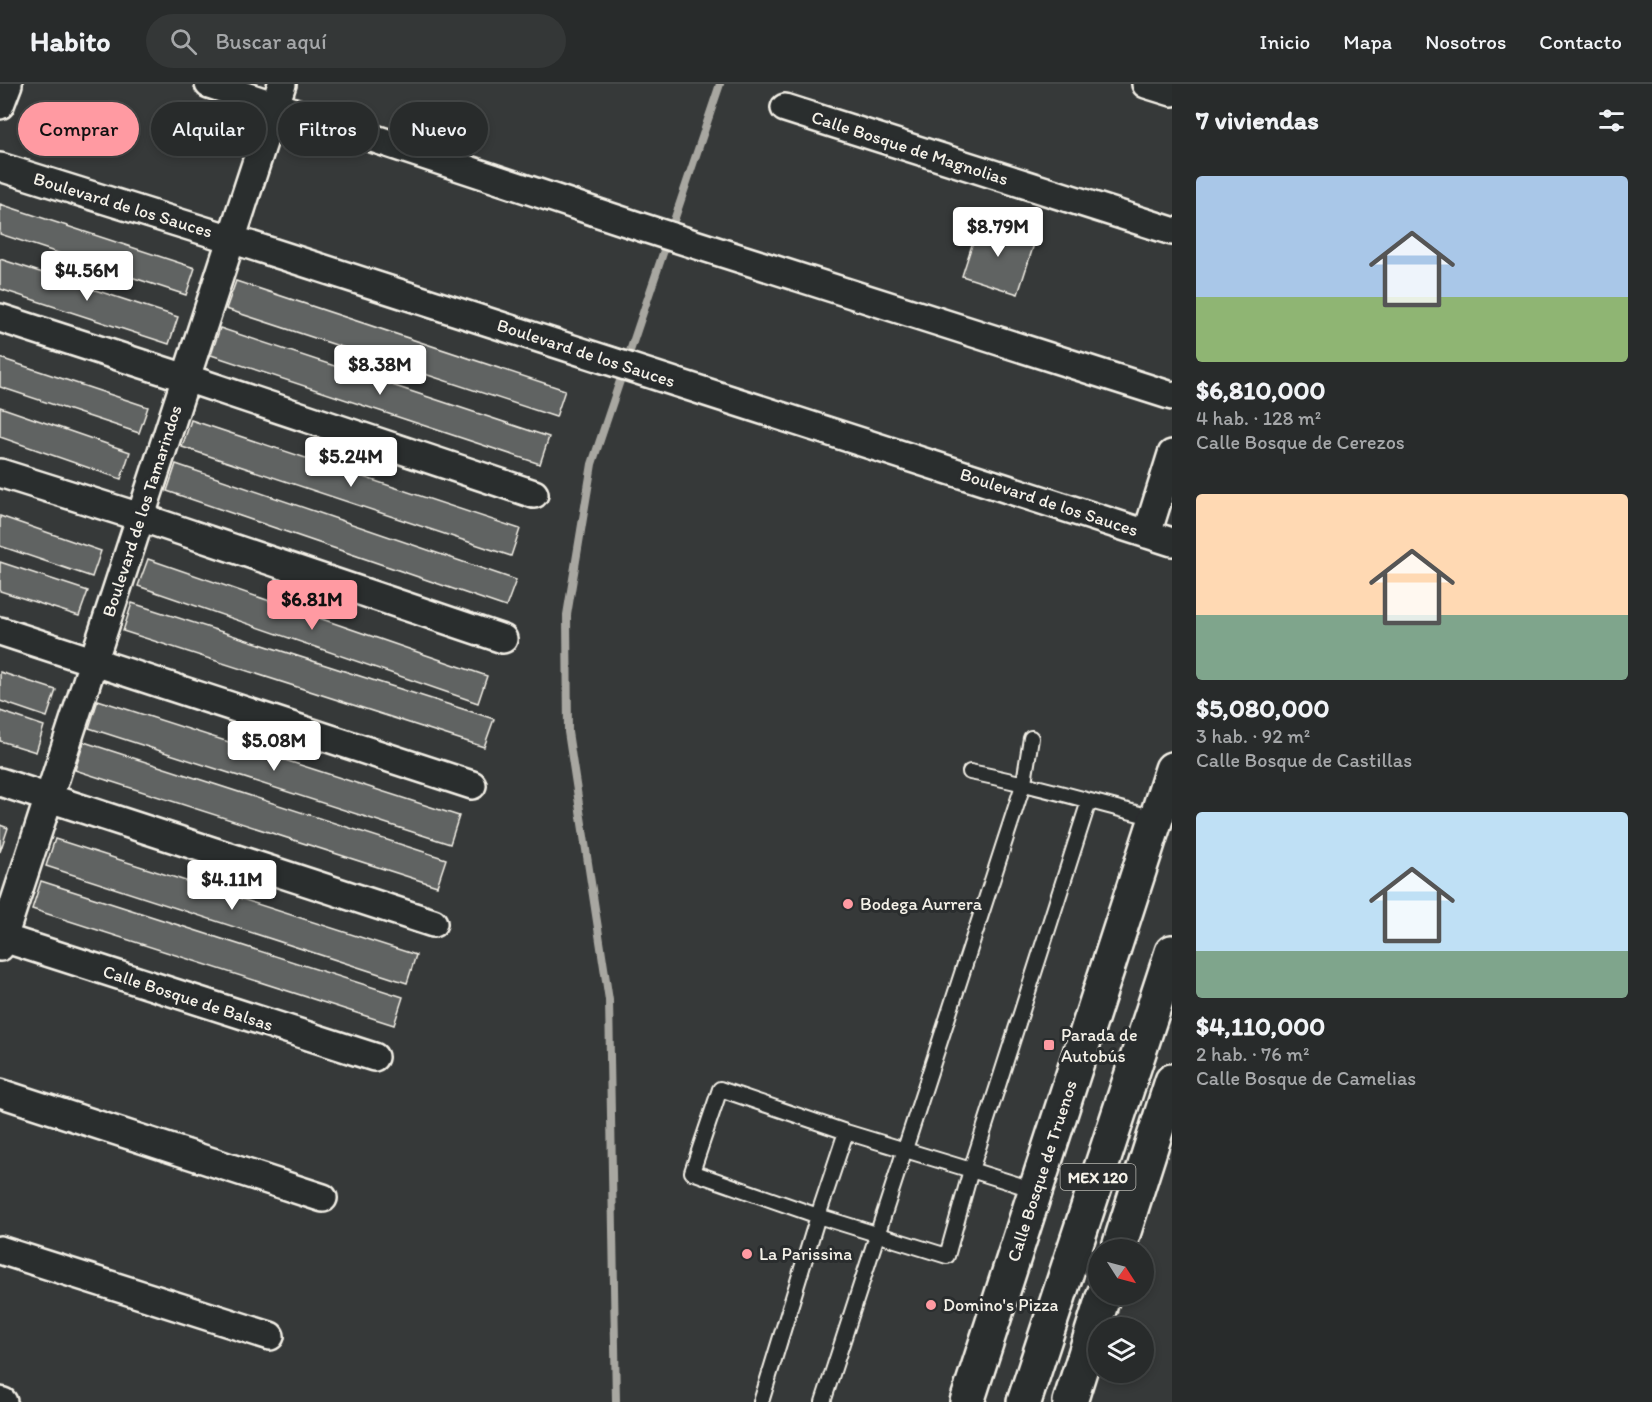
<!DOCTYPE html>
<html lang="es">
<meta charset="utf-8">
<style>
:root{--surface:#282b2b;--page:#343737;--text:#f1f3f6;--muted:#a5a7a9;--line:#444747;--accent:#ff9aa2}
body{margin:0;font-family:Itim,sans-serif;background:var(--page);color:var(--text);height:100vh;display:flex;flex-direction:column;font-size:22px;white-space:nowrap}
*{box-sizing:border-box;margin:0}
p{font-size:20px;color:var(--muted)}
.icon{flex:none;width:33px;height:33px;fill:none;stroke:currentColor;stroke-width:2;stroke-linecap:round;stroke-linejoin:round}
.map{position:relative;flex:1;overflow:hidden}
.side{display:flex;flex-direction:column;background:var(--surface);width:480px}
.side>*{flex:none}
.banner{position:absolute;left:18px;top:18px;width:570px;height:54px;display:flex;gap:12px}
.needle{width:39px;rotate:126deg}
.tools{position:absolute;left:1088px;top:1155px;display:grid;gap:12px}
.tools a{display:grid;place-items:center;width:66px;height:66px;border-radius:50%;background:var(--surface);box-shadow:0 3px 9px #0003,0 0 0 2px var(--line);font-size:30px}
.price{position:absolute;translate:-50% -51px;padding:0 14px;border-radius:6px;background:#fff;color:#222;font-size:20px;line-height:39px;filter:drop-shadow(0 2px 3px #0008)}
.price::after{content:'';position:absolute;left:50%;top:36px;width:18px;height:14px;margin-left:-9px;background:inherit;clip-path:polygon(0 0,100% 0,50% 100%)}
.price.on{background:var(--accent);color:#111}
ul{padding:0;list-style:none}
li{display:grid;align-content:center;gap:12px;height:318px;padding:0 24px}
li span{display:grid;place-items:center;height:186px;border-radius:6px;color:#555}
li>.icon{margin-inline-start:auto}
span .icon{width:108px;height:108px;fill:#fffc;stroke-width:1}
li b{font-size:26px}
h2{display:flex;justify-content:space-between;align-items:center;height:72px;padding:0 24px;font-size:26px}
.chip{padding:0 21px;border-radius:27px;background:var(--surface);box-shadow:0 3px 9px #0003,0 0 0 2px var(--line);font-size:21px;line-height:54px}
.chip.on{background:var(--accent);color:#111}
header{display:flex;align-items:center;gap:36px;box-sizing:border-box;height:84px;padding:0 30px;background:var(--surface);border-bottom:2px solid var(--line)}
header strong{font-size:28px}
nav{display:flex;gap:33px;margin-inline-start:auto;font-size:21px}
.search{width:420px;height:54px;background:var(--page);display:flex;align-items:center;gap:15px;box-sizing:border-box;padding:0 21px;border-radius:33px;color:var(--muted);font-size:22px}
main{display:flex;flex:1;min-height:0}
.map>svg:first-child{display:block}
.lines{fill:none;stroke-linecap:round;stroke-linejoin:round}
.stream{stroke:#a8a7a1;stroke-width:8}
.building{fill:#616362;stroke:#f4f1e8;stroke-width:1.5}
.service-casing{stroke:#f4f1e8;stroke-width:18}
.minor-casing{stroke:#f4f1e8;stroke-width:32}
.tertiary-casing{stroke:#f4f1e8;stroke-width:38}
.primary-casing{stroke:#f4f1e8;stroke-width:38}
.service{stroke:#2a2d2e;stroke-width:14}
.minor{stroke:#2a2d2e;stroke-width:27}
.tertiary{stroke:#2a2d2e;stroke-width:33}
.primary{stroke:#2a2d2e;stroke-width:33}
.poi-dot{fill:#ff9aa2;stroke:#2a2d2e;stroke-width:2}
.labels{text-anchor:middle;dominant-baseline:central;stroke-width:6;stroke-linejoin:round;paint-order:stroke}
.shield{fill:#2a2d2e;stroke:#b7b6b0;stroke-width:1.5}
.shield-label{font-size:16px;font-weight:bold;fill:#f4f1e8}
.street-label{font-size:18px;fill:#f4f1e8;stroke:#2a2d2e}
.poi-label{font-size:18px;fill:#f4f1e8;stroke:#2a2d2e;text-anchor:start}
</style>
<header>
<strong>Habito</strong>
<div class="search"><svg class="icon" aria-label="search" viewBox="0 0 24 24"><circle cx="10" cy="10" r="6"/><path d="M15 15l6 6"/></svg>Buscar aquí</div>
<nav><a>Inicio</a><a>Mapa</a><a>Nosotros</a><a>Contacto</a></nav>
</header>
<main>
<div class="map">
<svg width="1172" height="1318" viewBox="0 0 1172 1318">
<rect width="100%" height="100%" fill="#363939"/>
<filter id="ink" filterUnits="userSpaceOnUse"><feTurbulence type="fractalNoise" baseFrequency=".0167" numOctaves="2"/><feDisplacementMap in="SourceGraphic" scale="12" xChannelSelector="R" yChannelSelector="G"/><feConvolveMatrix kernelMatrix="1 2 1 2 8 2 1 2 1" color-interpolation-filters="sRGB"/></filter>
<g filter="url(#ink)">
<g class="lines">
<path class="stream" d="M616,1318L609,916L568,648L567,531L592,380L720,0"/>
</g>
<path class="building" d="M0,120L195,184L186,211L0,150Z
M979,139L1035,157L1018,210L962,192Z
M0,175L178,233L169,260L0,205Z
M236,197L565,306L556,333L226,225Z
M220,244L549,353L540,380L211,271Z
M0,274L148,323L139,349L0,303Z
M0,323L130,368L121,395L0,353Z
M191,336L520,445L511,472L182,363Z
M176,380L516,496L506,523L167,407Z
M0,432L101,467L92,493L0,462Z
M148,475L487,592L478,619L138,502Z
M0,478L88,507L79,532L0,507Z
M132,519L494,635L484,663L123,547Z
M0,588L56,606L47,633L0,617Z
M98,616L459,732L450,760L89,644Z
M0,627L44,642L36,668L0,657Z
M84,658L446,775L437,802L75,686Z
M0,741L8,744L0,768Z
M55,755L416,871L407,899L46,782Z
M41,797L403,913L394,941L32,825Z"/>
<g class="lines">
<g class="service-casing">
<path id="service" d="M970,688C1033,700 1094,719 1156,734
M720,1005L846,1048L971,1086L947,1172L818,1132L692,1088Z
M1035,1106L971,1086L1089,717
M761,1318L818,1132L846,1048
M823,1318L1024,698L1031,654"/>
</g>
<g class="minor-casing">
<path id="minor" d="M209,0L644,144L1172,312
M1146,0L1172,8
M0,21L8,0
M785,24L1172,147
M0,83L231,155L1172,458
M0,234L186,294L534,410
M0,389L140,433L503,555
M1147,450L1172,370
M0,547L472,701
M0,698L433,839
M0,853L374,973
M0,863L282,0
M0,1009L323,1114
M0,1166L270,1252
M0,1317L3,1318"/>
</g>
<g class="tertiary-casing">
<path id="tertiary" d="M1118,1166L1172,997
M967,1318L1172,685
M1070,1318L1104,1210"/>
</g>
<g class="primary-casing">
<path id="primary" d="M1024,1318L1172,868"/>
</g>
<use href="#service" class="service"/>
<use href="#minor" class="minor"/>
<use href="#tertiary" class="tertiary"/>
<use href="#primary" class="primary"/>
</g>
</g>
<g class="poi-dot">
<circle cx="848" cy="820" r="6"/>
<rect x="1043" y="955" width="12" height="12" rx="3"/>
<circle cx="747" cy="1170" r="6"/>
<circle cx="931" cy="1221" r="6"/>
</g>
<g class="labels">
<rect class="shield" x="1060.5" y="1080" width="75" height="26" rx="4.5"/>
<g class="shield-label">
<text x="1098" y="1093">MEX 120</text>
</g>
<g class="street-label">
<text transform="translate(910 64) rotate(18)">Calle Bosque de Magnolias</text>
<text transform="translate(123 121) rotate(17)">Boulevard de los Sauces</text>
<text transform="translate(586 269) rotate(18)">Boulevard de los Sauces</text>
<text transform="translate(1049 418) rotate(18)">Boulevard de los Sauces</text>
<text transform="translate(142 427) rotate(-72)">Boulevard de los Tamarindos</text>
<text transform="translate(188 914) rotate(18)">Calle Bosque de Balsas</text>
<text transform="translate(1042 1087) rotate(-72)">Calle Bosque de Truenos</text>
</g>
<g class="poi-label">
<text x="860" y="820">Bodega Aurrera</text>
<text x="1061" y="951">Parada de<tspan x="1061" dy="21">Autobús</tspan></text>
<text x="759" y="1170">La Parissina</text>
<text x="943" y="1221">Domino's Pizza</text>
</g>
</g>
</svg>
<div class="tools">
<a><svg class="needle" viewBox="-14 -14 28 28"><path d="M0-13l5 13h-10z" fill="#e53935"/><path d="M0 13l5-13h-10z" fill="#a5a7a9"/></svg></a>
<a><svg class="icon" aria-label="layers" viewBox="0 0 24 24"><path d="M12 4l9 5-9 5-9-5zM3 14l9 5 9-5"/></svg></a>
</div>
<b class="price" style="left:998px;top:174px">$8.79M</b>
<b class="price" style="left:87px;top:218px">$4.56M</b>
<b class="price" style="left:380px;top:312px">$8.38M</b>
<b class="price" style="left:351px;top:404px">$5.24M</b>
<b class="price on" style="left:312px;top:547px">$6.81M</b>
<b class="price" style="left:274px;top:688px">$5.08M</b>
<b class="price" style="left:232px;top:827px">$4.11M</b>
<div class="banner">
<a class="chip on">Comprar</a>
<a class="chip">Alquilar</a>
<a class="chip">Filtros</a>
<a class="chip">Nuevo</a>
</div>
</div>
<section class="side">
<h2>7 viviendas<svg class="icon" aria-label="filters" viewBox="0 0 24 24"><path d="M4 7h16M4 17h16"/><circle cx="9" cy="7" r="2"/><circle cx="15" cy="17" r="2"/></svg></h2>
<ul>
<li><span style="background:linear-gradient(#a9c7e8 65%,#8fb573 0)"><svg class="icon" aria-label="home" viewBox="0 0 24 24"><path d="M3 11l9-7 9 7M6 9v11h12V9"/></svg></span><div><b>$6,810,000</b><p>4 hab. · 128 m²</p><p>Calle Bosque de Cerezos</p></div></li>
<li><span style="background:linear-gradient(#ffd9b3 65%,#7fa58c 0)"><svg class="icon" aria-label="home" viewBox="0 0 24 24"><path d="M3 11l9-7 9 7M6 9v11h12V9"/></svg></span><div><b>$5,080,000</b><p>3 hab. · 92 m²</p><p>Calle Bosque de Castillas</p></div></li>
<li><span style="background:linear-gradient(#bfe0f5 75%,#7fa58c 0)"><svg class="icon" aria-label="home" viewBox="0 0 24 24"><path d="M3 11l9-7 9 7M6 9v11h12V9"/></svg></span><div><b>$4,110,000</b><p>2 hab. · 76 m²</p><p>Calle Bosque de Camelias</p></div></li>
</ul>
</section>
</main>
